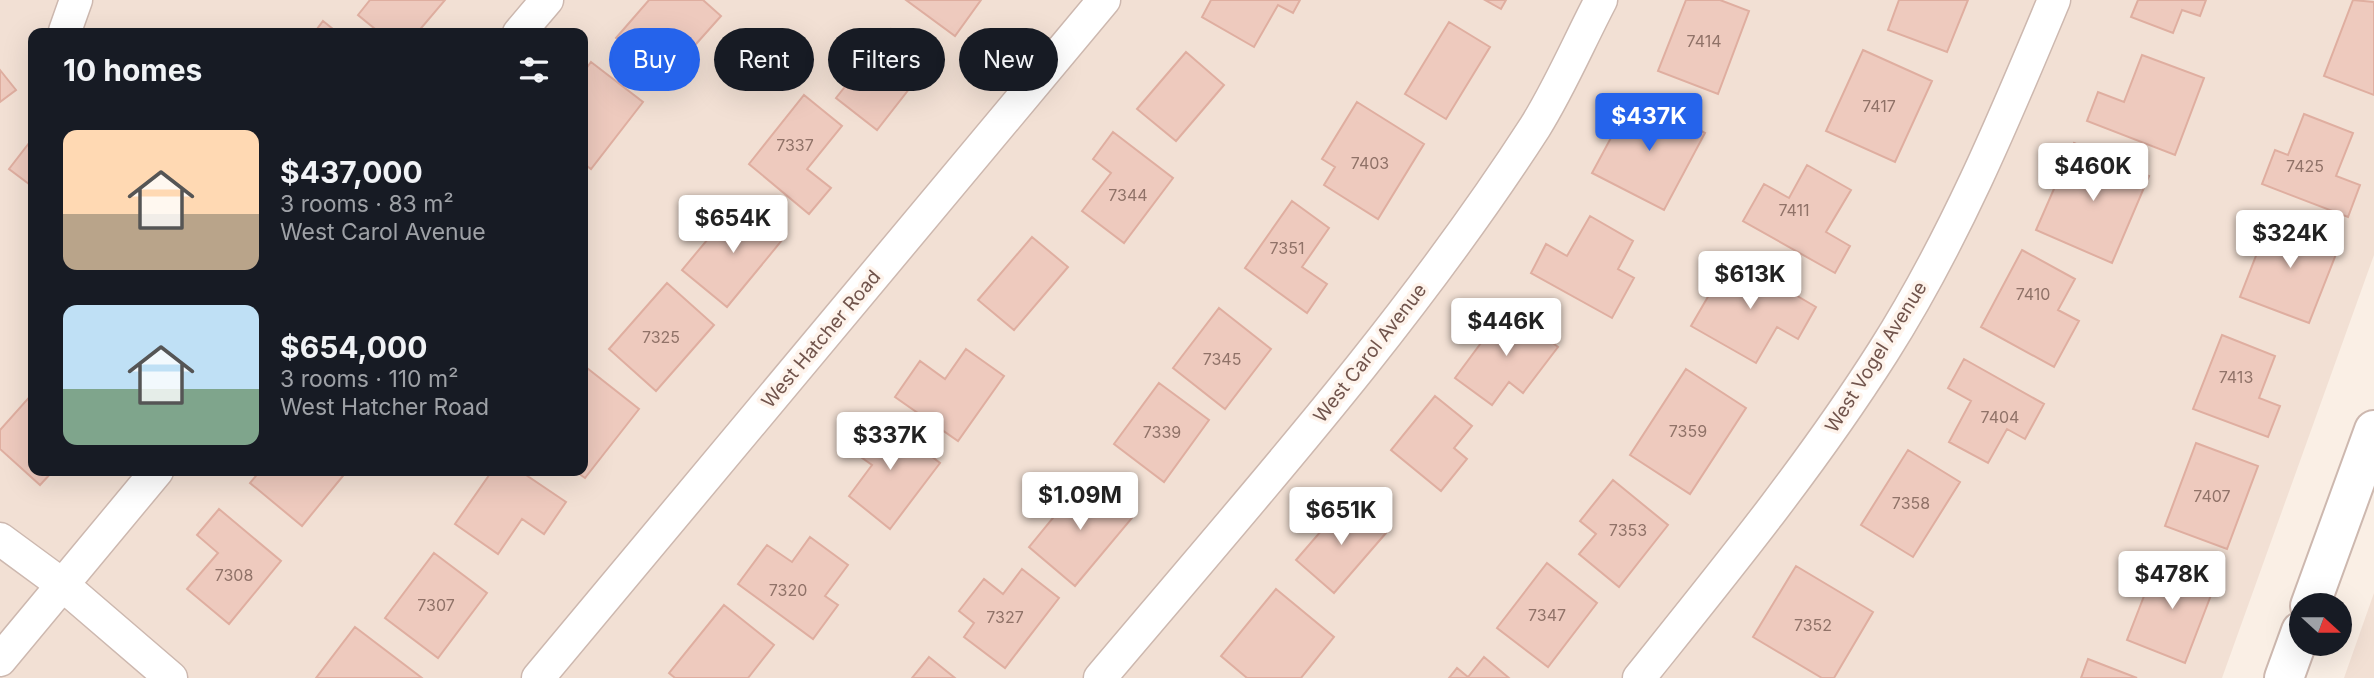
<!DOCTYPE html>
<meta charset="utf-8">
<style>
:root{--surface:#171b24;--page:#242831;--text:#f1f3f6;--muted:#9ea1a6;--accent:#2563eb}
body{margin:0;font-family:Inter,sans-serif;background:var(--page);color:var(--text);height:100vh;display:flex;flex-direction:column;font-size:26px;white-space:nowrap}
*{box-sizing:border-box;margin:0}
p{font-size:23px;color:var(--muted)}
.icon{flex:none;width:38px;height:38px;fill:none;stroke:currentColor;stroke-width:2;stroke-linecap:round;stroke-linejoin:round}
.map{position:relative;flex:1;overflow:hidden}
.details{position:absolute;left:28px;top:28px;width:560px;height:448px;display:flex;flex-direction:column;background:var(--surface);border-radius:14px;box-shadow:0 7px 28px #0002}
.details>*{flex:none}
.banner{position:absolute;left:609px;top:28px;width:665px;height:63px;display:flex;gap:14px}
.needle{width:46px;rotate:111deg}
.tools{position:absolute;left:2289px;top:593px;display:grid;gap:14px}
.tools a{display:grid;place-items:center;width:63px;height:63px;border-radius:50%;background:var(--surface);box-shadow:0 7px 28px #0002;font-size:35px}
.price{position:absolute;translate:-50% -60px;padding:0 16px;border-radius:7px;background:#fff;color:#222;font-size:23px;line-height:46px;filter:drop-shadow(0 2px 4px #0008)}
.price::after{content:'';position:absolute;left:50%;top:42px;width:21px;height:16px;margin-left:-10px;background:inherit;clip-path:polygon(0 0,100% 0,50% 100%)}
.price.selected{background:var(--accent);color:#fff}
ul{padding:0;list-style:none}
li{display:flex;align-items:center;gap:21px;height:175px;padding:0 35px}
li span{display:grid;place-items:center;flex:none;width:196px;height:140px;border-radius:14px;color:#555}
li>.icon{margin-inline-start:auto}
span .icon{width:84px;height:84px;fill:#fffc;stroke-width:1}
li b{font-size:30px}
h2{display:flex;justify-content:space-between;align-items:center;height:84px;padding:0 35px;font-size:30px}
.chip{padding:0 24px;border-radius:32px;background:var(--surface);box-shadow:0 7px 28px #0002;font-size:24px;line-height:63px}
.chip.selected{background:var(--accent);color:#fff}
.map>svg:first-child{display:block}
.residential{fill:#f2e0d4;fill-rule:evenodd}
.building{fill:#eecabe;stroke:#dfaea0;stroke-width:2}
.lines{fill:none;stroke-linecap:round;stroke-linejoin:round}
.minor-casing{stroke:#cdb8af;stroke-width:35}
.tertiary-casing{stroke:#cdb8af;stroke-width:42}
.minor{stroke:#fff;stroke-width:32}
.tertiary{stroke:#fff;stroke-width:38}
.labels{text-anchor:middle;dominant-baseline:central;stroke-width:7;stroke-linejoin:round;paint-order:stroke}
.number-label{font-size:16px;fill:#907268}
.street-label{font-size:19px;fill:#71544c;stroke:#fef3eb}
</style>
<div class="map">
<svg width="2374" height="678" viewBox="0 0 2374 678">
<rect width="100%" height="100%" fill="#faefe5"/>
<path class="residential" d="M0,0H2374V255L2222,678H0ZM33,33H583V471H33Z
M2374,593V678H2344Z"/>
<path class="building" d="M370,0H445L417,33H380L358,15Z
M649,0H703L721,16L664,80L616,38Z
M906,0H981L955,36Z
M1211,0H1300L1293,13L1278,5L1254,47L1202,17Z
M1485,0H1506L1501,9Z
M1686,0H1720L1749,11L1718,94L1658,71Z
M1899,0H1968L1947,52L1888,30Z
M2138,0H2206L2200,16L2182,10L2173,33L2131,17Z
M2353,0L2374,2V95L2324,76Z
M323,21L338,33H314Z
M1449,22L1490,47L1446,119L1405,94Z
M891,29L931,61L877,130L836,98Z
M1863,50L1932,81L1895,162L1826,131Z
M1186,52L1224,85L1176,141L1137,109Z
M2142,55L2204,78L2175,155L2087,121L2098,92L2124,102Z
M591,62L643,102L591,169L583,163V73Z
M0,70L16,90L0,102Z
M804,95L842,126L807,169L831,188L809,214L749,164Z
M1634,95L1705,133L1664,210L1592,173Z
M1357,102L1424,144L1378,219L1324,185L1335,167L1322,159Z
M2304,114L2353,133L2336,176L2360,185L2348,217L2262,184L2275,150L2288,155Z
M1113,132L1173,178L1124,243L1082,211L1111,173L1093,159Z
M33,138V187L9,169Z
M2074,143L2149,176L2112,263L2036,230Z
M1807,165L1851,190L1826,232L1850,246L1835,273L1743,221L1764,184L1789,198Z
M1292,201L1329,228L1302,267L1327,284L1307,313L1245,268Z
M739,202L783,239L727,307L682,270Z
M1590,216L1633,241L1618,269L1634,278L1612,318L1531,273L1546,244L1567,256Z
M2271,217L2340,244L2309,323L2240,297Z
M1032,237L1068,267L1014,330L978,300Z
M2022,250L2075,279L2058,310L2079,321L2054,367L1981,327Z
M1731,257L1816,307L1798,339L1777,327L1756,363L1691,326Z
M667,283L714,325L656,391L609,349Z
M1219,308L1271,349L1225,409L1173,368Z
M1507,308L1558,347L1523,393L1509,382L1492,405L1455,378Z
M2222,335L2275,356L2259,398L2280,406L2268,437L2193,409Z
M966,349L1004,376L958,441L895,397L920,361L945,379Z
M1964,359L2044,404L2025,439L2007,429L1988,463L1949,442L1971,401L1948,388Z
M587,368L639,409L585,478L575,471H583V373Z
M1686,369L1746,408L1690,494L1630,455Z
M1159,383L1209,420L1164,482L1114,444Z
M33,393V471H53L40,485L0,449V430Z
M1435,396L1472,426L1454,448L1467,459L1441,491L1391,450Z
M878,415L940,463L890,529L849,496L872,465L851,450Z
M2196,443L2258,466L2227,549L2165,526Z
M1908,450L1960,482L1913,557L1861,525Z
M260,471H347L302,526L250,483Z
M492,471H520L566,502L544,534L522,519L498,554L455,524Z
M1085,479L1132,518L1075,586L1029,547Z
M1613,480L1668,525L1619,587L1579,554L1596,534L1580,521Z
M1348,500L1386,533L1334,593L1296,560Z
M219,509L281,561L229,624L187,589L218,553L197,535Z
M810,537L848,565L825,596L838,605L813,639L738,584L767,545L792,562Z
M434,553L487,593L438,658L385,618Z
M2158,560L2216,582L2185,663L2127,640Z
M1547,563L1597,603L1548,667L1497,628Z
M1796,566L1873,612L1834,678H1822L1753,637Z
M1022,569L1059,598L1005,668L964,637L974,623L959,611L984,579L1003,594Z
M1276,589L1334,637L1301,678H1247L1221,656Z
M724,605L774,645L748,678H675L669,673Z
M355,627L422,678H316Z
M929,657L955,678H912Z
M1484,657L1509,678H1449L1457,668L1468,677Z
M2088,659L2137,678H2081Z"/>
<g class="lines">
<g class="minor-casing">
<path id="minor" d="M67,33L65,31L76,0
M519,33L547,0
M0,539L64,586L171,678
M0,660L157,471
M538,678L1104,0
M1100,678C1251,499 1408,324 1535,127C1560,87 1579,42 1601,0
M1639,678C1724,572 1810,467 1883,352C1953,242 2004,120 2054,0"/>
</g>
<g class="tertiary-casing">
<path id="tertiary" d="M2310,606L2374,430
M2284,678L2301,631"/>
</g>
<use href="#minor" class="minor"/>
<use href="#tertiary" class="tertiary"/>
</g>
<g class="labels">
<g class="number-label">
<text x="1704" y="41">7414</text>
<text x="1879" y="106">7417</text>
<text x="795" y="145">7337</text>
<text x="1370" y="163">7403</text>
<text x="2305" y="166">7425</text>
<text x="1128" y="195">7344</text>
<text x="1794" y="210">7411</text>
<text x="1287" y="248">7351</text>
<text x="2033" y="294">7410</text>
<text x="661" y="337">7325</text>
<text x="1222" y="359">7345</text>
<text x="2236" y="377">7413</text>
<text x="2000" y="417">7404</text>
<text x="1688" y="431">7359</text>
<text x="1162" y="432">7339</text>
<text x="2212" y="496">7407</text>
<text x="1911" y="503">7358</text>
<text x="1628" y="530">7353</text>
<text x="234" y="575">7308</text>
<text x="788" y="590">7320</text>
<text x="436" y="605">7307</text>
<text x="1547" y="615">7347</text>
<text x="1005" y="617">7327</text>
<text x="1813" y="625">7352</text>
</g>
<g class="street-label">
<text transform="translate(821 339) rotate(-50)">West Hatcher Road</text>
<text transform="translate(1370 353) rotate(-52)">West Carol Avenue</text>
<text transform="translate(1876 357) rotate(-58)">West Vogel Avenue</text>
</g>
</g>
</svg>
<div class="tools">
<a><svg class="needle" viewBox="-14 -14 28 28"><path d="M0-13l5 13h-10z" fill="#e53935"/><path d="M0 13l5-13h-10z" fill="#9ea1a6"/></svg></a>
</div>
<b class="price selected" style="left:1649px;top:153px">$437K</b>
<b class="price" style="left:2093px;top:203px">$460K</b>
<b class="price" style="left:733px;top:255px">$654K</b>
<b class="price" style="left:2290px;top:270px">$324K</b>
<b class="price" style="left:1750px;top:311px">$613K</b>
<b class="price" style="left:1506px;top:358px">$446K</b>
<b class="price" style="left:890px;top:472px">$337K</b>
<b class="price" style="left:1080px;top:532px">$1.09M</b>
<b class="price" style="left:1341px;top:547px">$651K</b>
<b class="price" style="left:2172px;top:611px">$478K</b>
<div class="banner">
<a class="chip selected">Buy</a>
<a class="chip">Rent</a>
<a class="chip">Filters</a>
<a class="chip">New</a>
</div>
<section class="details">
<h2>10 homes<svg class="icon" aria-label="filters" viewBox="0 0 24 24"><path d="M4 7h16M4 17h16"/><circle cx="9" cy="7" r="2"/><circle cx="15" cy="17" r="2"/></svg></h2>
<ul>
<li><span style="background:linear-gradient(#ffd9b3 60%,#b9a48a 0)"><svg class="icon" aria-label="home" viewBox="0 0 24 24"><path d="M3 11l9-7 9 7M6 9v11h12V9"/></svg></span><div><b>$437,000</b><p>3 rooms · 83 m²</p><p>West Carol Avenue</p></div></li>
<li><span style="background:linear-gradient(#bfe0f5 60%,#7fa58c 0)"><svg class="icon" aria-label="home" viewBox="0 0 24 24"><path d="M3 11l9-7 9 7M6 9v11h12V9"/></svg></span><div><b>$654,000</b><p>3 rooms · 110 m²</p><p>West Hatcher Road</p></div></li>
</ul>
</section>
</div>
